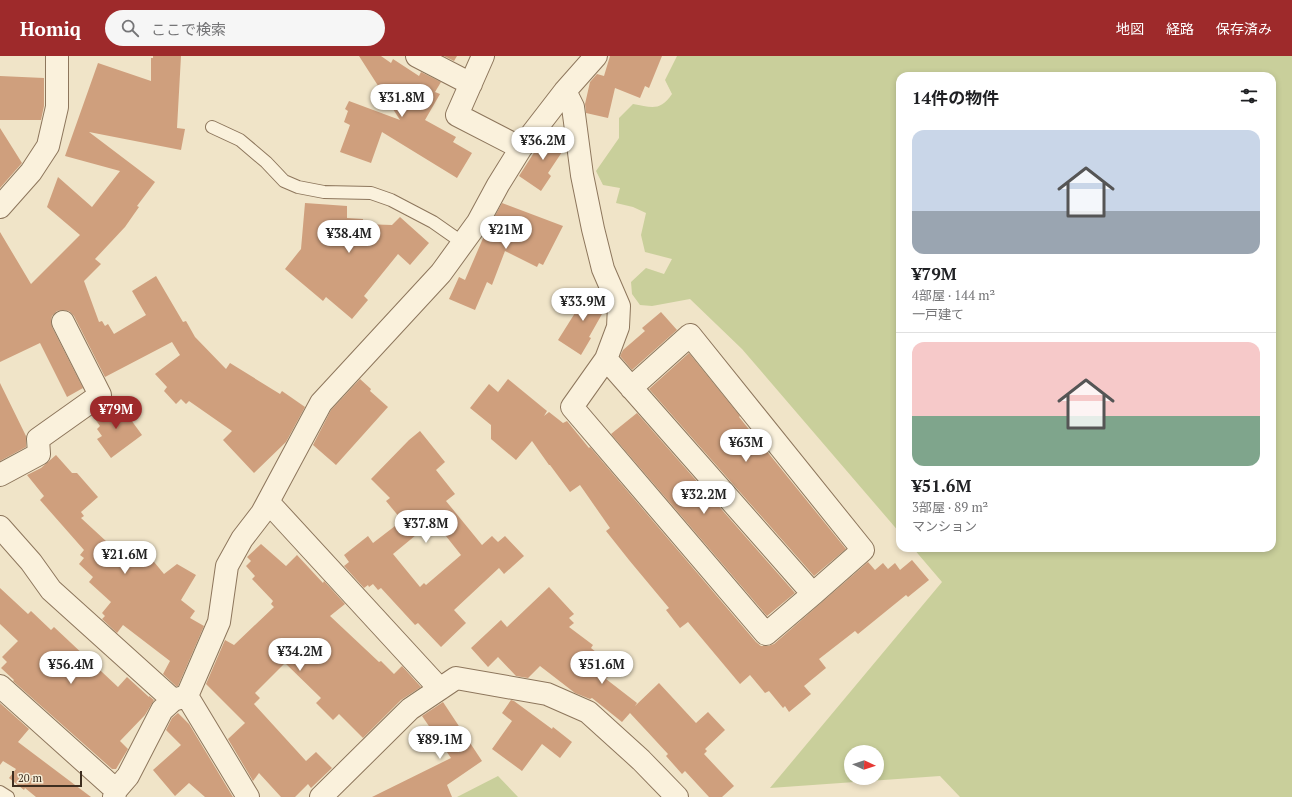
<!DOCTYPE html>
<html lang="ja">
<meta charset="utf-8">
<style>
:root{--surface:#fff;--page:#f6f6f6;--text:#202124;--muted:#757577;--line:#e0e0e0;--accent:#9e2a2b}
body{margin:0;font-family:"PT Serif","Noto Sans JP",serif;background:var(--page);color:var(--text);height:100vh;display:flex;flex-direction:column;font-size:15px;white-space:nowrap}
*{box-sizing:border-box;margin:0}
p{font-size:13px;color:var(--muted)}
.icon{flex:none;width:22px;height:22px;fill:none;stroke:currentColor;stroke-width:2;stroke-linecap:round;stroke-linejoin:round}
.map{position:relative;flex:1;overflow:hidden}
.drawer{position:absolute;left:896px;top:16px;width:380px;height:480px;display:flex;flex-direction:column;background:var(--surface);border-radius:12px;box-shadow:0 2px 6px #0003}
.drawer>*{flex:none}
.needle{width:26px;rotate:93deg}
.fabs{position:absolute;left:844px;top:689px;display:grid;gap:8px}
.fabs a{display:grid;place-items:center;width:40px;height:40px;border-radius:50%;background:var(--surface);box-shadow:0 2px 6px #0003;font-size:20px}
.scale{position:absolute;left:12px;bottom:10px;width:70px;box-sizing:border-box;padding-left:4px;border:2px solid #3d2e20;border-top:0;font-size:11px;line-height:14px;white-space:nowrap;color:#3d2e20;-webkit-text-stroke:3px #f7eed8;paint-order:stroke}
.price{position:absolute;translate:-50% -34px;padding:0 9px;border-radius:14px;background:#fff;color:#222;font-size:13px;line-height:26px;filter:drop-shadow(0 1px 2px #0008)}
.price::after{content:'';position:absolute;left:50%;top:24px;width:12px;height:9px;margin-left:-6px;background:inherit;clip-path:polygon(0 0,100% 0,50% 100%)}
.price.current{background:var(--accent);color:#fff}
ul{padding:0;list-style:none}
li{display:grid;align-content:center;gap:8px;height:212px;padding:0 16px}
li+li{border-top:1px solid var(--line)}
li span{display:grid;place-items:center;height:124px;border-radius:12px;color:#555}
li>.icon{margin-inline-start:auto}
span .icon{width:72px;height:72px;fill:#fffc;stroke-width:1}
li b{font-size:17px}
h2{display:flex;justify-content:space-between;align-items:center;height:48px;padding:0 16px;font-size:17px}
header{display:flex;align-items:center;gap:24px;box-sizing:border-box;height:56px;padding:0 20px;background:var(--accent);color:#fff}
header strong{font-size:19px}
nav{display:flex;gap:22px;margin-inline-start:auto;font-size:14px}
.search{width:280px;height:36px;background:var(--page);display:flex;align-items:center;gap:10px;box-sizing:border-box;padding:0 14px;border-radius:22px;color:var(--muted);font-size:15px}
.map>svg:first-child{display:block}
.green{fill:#c9cf9b;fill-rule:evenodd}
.building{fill:#cf9f7d}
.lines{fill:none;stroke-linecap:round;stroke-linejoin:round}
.service-casing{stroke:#8d765c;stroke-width:14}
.minor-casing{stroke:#8d765c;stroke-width:24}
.service{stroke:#faf1dc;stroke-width:12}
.minor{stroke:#faf1dc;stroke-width:22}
</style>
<header>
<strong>Homiq</strong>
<div class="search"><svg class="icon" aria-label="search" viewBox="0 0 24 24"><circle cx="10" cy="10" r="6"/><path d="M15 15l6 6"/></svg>ここで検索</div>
<nav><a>地図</a><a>経路</a><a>保存済み</a></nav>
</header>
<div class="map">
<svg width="1292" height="741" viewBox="0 0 1292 741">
<rect width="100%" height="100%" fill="#f0e4c8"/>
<path class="green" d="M677,0H1292V741H960L940,720L770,732L942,526L913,492H1272V20H900V477L742,293L690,243L652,250L640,249L632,238L631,226L646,212L664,218L672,203L645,196L641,179L646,157L633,151L616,147L620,132L603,129L596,115L619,82V62L633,48C651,51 660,56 672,38L665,24ZM851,696H877V722H851Z
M498,720L518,741H457Z"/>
<path class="building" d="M153,0H181L177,72L185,73L181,94L89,76L155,126L137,150L139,151L125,171L95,203L101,208L84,225L99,266L102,265L105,270L108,268L114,278L146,259L132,235L156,220L183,266L186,265L195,281L226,313L230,307L280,338L282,335L305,351L286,386L254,417L223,384L232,375L189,345L186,348L181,343L176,348L164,335L167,331L155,318L180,299L172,286L105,321L74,260L69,255L63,254L57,255L52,260L51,265L52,271L83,332L67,341L40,287L0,306V176L31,228L80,179L47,151L58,121L92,151L120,115L65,100L98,7L151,25V2H153Z
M359,0H381L391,7L393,3L419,20L421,16L441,26L435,36L440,38L425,64L456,81L453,86L472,97L457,122L382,76L371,107L340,96L350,69L344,66L348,55L345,53L349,45L400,64Z
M444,0H457L454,5Z
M610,0H662L649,32L645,30L640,42L615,32L608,62L586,57L585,48L590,26L597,18L604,20Z
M0,20L44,22V50L41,64H0Z
M0,72L22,107L0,132Z
M549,76L564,85L566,90L548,117L551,120L541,135L519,120L537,92Z
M305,147L347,150V162L363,163V168L392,169L400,161L429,187L410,209L398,198L364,240L368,244L352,263L326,241L323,245L285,213L301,193Z
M502,147L563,170L543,209L539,207L537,211L505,195L492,229L487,226L475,254L449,243L459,221L465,224L484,180Z
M585,234L603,244L606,251L589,281L591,282L581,299L558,284L575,257L573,256Z
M661,256L677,274L632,314L620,300L623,294L645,275L642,272Z
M689,297L740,360L739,361L846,493L814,520L649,333Z
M360,323L371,333L370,335L388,351L336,409L313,389L331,354Z
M508,323L547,355L544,360L549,356L563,367L567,365L589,392L590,391L756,586L761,590H768L774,588L868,506L875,514L883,507L888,513L895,507L900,514L912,504L929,524L908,541L906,539L858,578L855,575L819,603L826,612L804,630L811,638L789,656L785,650L783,652L769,635L765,637L750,619L740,628L688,566L680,572L666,554L669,552L629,504L606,475L610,472L580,429L570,436L550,409H549L532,385L516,404L491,383V369L470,352L489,328L498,336Z
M0,327L26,380V391L0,405Z
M118,346L142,379L111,402L97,383L102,380L97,373L100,370L95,363Z
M637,357L795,537L767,560L611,378Z
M420,375L445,406L436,414L455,438L446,445L482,489L492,480L498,486L505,480L524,500L504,518L499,512L454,554L466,567L441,591L418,567L415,569L381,532L378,534L373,528L369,531L368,529L364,532L344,510L349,506L344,499L368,480L373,487L395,470L416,479L393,498L420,531L424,527L426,529L461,499L434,465L417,478L405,468L386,445L390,442L371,423L409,384Z
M56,399L72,417H77L98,441L81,456L84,460L81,462L120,498L123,494L128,498L131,494L146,508L150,501L164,518L177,508L196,519L181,544L195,555L190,562L204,570L178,630H176L163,618L170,605L123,569L117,577L102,563L105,560L102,557L111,546L89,526L93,521L79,508L84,502L80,499L84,494L40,444L44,440L27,419L41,412Z
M261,488L286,510L297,499L323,527L324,525L345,548L330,560L379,606L381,605L394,618L402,610L421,631L401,644L363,682L339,658L333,664L316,647L321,642L285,607L255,637L260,642L254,648L306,705L316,696L332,712L311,732L308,728L295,741H281L259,717L253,725L228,683L245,667L206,628L225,584L234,589L274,551L271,548L273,545L252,523L255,520L246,510L251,505L247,501Z
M549,531L574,558L569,562L574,567L569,571L593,589L591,592L613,610L608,617L610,619L606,623L637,647L635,650L659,627L696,667L708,656L725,674L705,693L707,695L704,698L734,730L722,741H709L685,715L682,718L666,700L668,698L630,657L622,666L592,642L590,643L575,637L540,610L528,622L516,620L498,601L488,611L471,592L501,564L507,571Z
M0,532L28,558L31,555L51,574L54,571L118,631L127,621L149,641V640L154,644L145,659L120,685L128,693L116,713H112L13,625L14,624L1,612L7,606L2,601L18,585L0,568Z
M511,644L514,645L552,673L553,671L572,686L560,702L542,688L522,715L492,693L512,665L502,657Z
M443,646L482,705L447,729L452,741H372L451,702L422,660Z
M0,647L29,673L18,686L91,741H36L25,732L24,734L9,722L16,713L3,705L0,709Z
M178,657L189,668L233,741H205L189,727L175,740L153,714L181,689L166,674L172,662Z"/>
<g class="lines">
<g class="service-casing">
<path id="service" d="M212,71L240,84L266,106L284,125L298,131L324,136L371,137L391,144L433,166L463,187
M0,736L8,741"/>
</g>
<g class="minor-casing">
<path id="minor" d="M417,0L471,28
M483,0L457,59L521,92
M565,35L573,51L582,119L593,173L603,213L619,250L618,271L606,303L572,351L766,578L813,538L863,494L690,279L631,332
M0,151L31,116L48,90L57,51V0
M606,303L813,538
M0,419L39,398L38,383L100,339L63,266
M268,446L440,633
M0,471L31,506L51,534L173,644L187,640
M0,630L116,734
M187,640L219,566L227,510L242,483L262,457L321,347L441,217L478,166L498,129L521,92L565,35L596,0
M187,640L248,741
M114,741L116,734L128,720L162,654L173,644
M321,741L410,653L456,622L547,638L588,656L641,704L677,741"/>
</g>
<use href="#service" class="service"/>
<use href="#minor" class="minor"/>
</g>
</svg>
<div class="fabs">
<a><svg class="needle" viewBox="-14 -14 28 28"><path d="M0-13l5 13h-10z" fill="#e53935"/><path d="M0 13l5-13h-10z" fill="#757577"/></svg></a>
</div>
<div class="scale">20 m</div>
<b class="price" style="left:402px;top:62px">¥31.8M</b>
<b class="price" style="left:543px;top:105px">¥36.2M</b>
<b class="price" style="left:506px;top:194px">¥21M</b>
<b class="price" style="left:349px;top:198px">¥38.4M</b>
<b class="price" style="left:583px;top:266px">¥33.9M</b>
<b class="price current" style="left:116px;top:374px">¥79M</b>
<b class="price" style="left:746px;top:407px">¥63M</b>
<b class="price" style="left:704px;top:459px">¥32.2M</b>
<b class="price" style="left:426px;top:488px">¥37.8M</b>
<b class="price" style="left:125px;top:519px">¥21.6M</b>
<b class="price" style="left:300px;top:616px">¥34.2M</b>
<b class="price" style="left:71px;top:629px">¥56.4M</b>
<b class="price" style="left:602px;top:629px">¥51.6M</b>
<b class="price" style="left:440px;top:704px">¥89.1M</b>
<section class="drawer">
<h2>14件の物件<svg class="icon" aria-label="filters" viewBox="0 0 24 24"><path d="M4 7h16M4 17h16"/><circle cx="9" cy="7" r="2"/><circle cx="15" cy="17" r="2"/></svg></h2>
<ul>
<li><span style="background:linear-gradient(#c9d6e8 65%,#9aa5b1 0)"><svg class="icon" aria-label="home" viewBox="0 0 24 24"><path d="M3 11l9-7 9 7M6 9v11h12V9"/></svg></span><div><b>¥79M</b><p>4部屋 · 144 m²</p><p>一戸建て</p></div></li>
<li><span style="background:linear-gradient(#f6c9c9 60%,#7fa58c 0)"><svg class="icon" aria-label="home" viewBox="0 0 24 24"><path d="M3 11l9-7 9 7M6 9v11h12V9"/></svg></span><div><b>¥51.6M</b><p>3部屋 · 89 m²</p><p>マンション</p></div></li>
</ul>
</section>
</div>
